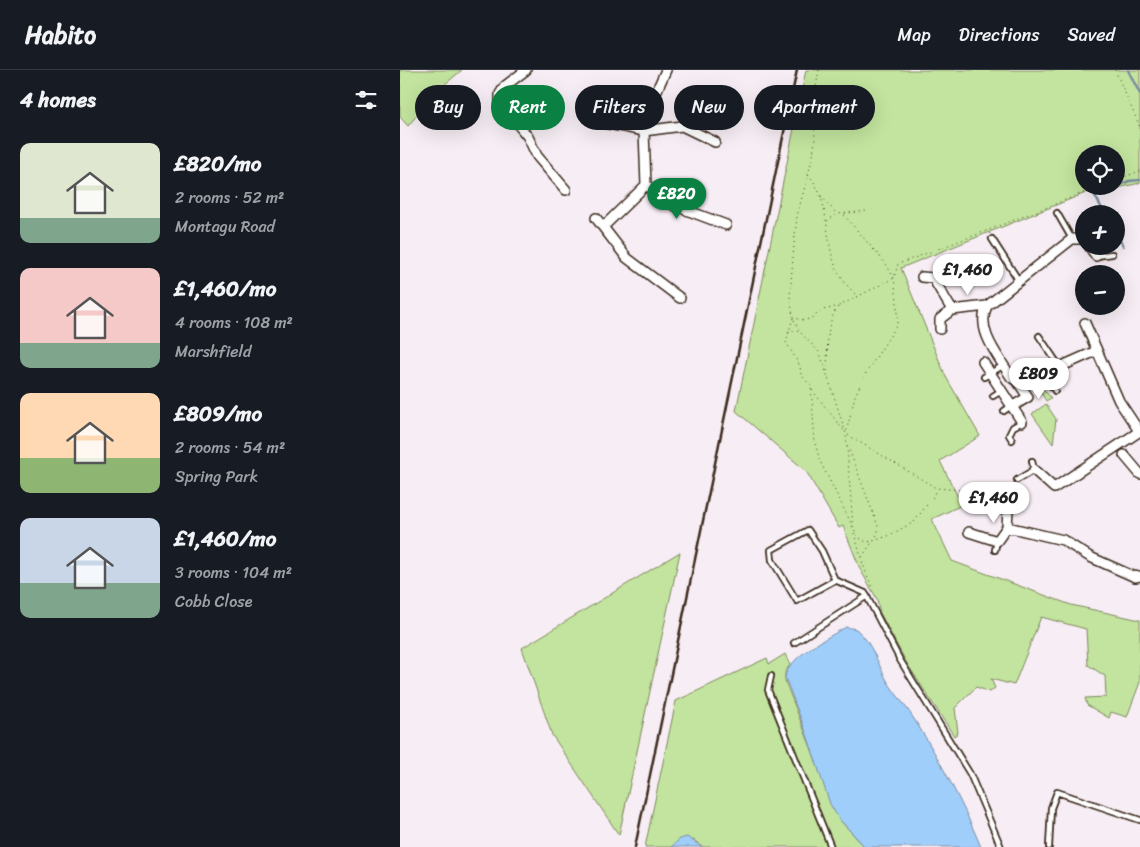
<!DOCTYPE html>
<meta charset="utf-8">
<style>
:root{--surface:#171b24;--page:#242831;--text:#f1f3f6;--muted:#9ea1a6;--line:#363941;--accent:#0b8043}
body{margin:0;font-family:Sriracha,sans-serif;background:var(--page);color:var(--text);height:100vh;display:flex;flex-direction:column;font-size:19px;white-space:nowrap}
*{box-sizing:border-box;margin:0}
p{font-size:16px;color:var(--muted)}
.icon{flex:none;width:28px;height:28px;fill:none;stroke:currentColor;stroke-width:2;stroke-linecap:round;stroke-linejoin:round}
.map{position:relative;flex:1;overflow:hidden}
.details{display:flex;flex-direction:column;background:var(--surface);width:400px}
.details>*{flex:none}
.banner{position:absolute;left:15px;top:15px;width:475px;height:45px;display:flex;gap:10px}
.tools{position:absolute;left:675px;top:75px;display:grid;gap:10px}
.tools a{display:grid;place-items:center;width:50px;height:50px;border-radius:50%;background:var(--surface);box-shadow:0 5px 20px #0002;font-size:25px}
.price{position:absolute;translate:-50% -42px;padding:0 11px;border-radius:18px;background:#fff;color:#222;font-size:16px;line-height:32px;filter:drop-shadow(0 1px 2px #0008)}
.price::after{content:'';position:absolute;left:50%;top:30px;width:15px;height:11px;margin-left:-8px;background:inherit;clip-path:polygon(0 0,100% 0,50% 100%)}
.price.on{background:var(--accent);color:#fff}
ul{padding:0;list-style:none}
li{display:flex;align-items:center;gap:15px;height:125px;padding:0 20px}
li span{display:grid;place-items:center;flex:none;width:140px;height:100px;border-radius:10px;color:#555}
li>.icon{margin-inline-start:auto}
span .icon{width:60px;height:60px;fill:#fffc;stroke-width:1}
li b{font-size:21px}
h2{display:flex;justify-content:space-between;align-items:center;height:60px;padding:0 20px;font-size:21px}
.pill{padding:0 18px;border-radius:22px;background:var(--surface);box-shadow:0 5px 20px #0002;font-size:18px;line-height:45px}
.pill.on{background:var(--accent);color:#fff}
header{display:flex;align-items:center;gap:30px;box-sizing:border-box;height:70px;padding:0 25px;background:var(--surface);border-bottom:1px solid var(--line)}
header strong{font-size:24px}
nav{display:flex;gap:28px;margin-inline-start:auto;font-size:18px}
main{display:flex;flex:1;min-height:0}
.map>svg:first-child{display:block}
.green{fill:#c2e49e;stroke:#7e875e;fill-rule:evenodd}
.water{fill:#a0cefb;stroke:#788ca3}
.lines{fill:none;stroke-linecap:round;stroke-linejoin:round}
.stream{stroke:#788ca3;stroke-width:2.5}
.service-casing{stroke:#3b2a1e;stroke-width:8}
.minor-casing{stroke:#3b2a1e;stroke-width:12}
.path{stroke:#3b2a1e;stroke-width:1;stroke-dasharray:1 4;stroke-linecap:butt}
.service{stroke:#fff;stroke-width:4.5}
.minor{stroke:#fff;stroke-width:9}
.rail{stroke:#3b2a1e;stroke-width:2.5}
</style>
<header>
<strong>Habito</strong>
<nav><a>Map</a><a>Directions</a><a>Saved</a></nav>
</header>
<main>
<section class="details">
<h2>4 homes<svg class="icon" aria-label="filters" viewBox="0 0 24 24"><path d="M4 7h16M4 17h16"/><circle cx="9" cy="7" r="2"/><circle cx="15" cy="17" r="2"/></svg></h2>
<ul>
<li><span style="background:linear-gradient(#dfe7d0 75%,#7fa58c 0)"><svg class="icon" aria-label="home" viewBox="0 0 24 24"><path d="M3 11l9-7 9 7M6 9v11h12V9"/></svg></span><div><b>£820/mo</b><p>2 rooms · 52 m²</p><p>Montagu Road</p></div></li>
<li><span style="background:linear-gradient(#f6c9c9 75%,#7fa58c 0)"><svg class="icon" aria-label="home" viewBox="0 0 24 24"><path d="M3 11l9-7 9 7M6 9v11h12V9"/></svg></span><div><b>£1,460/mo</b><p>4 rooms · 108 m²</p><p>Marshfield</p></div></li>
<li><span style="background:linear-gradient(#ffd9b3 65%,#8fb573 0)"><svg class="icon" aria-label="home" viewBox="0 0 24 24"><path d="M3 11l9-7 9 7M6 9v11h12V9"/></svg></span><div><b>£809/mo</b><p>2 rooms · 54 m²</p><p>Spring Park</p></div></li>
<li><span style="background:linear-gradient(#c9d6e8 65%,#7fa58c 0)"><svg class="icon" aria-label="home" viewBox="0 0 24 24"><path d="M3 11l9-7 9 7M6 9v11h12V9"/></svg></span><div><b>£1,460/mo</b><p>3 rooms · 104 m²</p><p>Cobb Close</p></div></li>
</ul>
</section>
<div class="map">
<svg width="740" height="777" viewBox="0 0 740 777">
<rect width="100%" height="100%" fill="#f7edf4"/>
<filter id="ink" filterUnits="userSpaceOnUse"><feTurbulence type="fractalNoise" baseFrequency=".02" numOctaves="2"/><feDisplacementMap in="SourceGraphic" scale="10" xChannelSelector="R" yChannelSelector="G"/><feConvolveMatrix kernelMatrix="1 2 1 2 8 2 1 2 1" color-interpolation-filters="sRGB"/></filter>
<g filter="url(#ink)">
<path class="green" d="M0,0H62L38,20L8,56L0,47Z
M406,0H740V113L695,123L693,120L501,198L546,307L580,366L540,391L562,435L532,449L552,491L671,535L740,550V612L727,647L711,642L709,648L687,635L685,628L706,627L705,606L688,595L686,559L641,547L614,615L591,609L595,618L590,622L576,617L555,638L558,663L554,666L506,592L480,543L477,529L460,499L443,456L439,458L406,401L336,341ZM684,84H716V116H684Z
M638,313L651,328L646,331L637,316Z
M646,334L656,349L653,374L632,344Z
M280,482L219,765L152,665L122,578Z
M385,584L390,595L385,602V611L439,749L465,777H302L294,770L271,777H245L276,631L367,588L369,594Z"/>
<path class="water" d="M446,557L456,559C473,573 478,596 489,614C498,627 508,639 516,652C541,692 563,734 581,777H465L439,749L430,734L407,665L385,607C388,587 429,567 446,557Z
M287,767L302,777H271L280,769Z"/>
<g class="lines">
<path class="stream" d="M728,0L740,24
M705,144L695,126L729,111L740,110
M716,163L723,176"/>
<g class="service-casing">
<path id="service" d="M657,143L672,169
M592,169L619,211
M696,186L712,184
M639,266L660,297
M644,304L655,321
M584,307L599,298
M593,326L601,321
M604,341L611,336
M612,370L609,365L613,357L622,352
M617,410L634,400L632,391
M608,440L611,430
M595,480L597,471
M435,510L397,531L372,490L371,480L408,460L422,481L435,510L465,523L500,590L570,704L601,777
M394,573L467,526
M371,606L368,620L431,777
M649,777L651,738L657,722L740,750"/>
</g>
<g class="minor-casing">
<path id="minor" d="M126,0L105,16L100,24V32L128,67L137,86L166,120
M193,51L244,61L282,56L315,72
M246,115L273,135L326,155
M196,148L227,188L280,228
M204,156L246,115L244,61L248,40L266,0
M684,169H672L587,236C575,260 599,287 611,307L618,312H626L696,281
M689,176L696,186
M522,207L533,208L552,240L540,249V259
M552,240L587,236
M685,253L719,331L739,361
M583,292L622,352
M613,336L628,327L618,312
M724,385L740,404
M634,400L654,418L740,361
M607,457L663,470L690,487L735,507L740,506
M569,462L597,471L607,457L608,440L584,431"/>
</g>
<path class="path" d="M419,0L413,34L415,69L413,86L397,146L394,174L390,226L393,247L401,250L410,249L423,240L439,236L494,208L498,194L589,160
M715,0L740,57
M397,44L414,51L427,50L439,34
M408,104C430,129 424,165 435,195C439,207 449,218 458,227
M716,110L740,101
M421,126L437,144
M444,145L486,194L494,208L497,230V255L466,303L455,326L446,363
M427,151L437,144L468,141
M590,164L589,160L596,157L701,116
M393,248L386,272L400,296L401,305L411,316L415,373L420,391L458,467L466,472L473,471L478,463V456L447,374
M394,250L400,262L420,283L446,364L453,457
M388,263L395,260L400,261
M427,301C428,281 425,253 438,237
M412,320L445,362
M448,365L536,418L574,421
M454,463C460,482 463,499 472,516L469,519
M462,487L473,471L488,466L514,452L533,427L536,419"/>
<use href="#service" class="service"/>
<use href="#minor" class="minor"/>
<path class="rail" d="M235,777L397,0"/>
</g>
</g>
</svg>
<div class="tools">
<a><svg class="icon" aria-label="locate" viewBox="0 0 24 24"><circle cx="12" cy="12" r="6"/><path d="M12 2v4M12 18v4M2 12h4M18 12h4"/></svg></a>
<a>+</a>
<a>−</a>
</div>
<b class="price on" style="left:277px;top:150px">£820</b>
<b class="price" style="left:568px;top:226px">£1,460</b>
<b class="price" style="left:639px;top:330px">£809</b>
<b class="price" style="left:594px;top:454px">£1,460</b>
<div class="banner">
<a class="pill">Buy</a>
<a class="pill on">Rent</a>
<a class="pill">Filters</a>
<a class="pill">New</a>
<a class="pill">Apartment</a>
</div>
</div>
</main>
